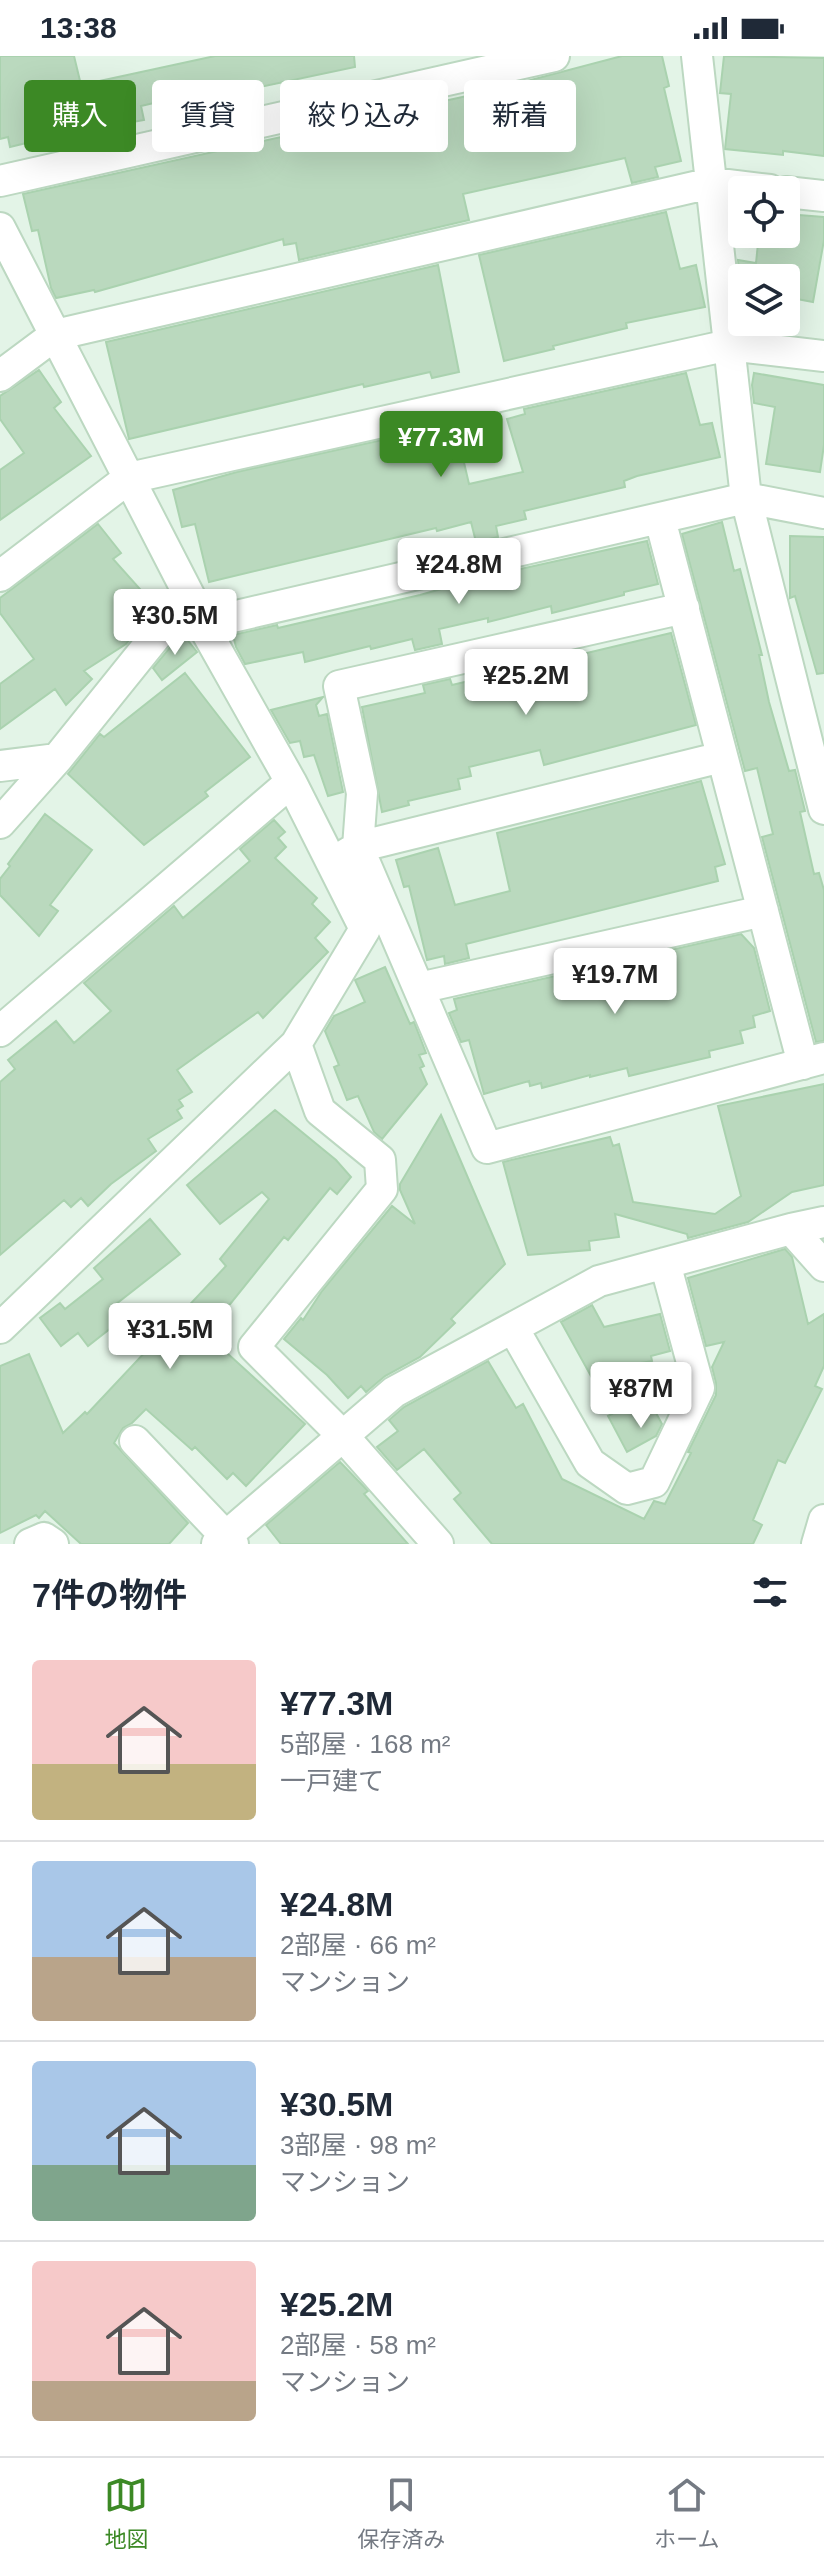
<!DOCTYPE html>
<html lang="ja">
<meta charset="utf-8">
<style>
:root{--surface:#fff;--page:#f6f6f7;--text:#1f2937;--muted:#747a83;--line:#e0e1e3;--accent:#3c8925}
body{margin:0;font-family:Arial,"Noto Sans JP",sans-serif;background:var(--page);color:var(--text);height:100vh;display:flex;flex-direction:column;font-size:30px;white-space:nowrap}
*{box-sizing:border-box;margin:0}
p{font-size:26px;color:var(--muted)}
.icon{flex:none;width:44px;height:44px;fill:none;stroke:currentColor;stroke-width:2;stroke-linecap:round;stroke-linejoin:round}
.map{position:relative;height:1488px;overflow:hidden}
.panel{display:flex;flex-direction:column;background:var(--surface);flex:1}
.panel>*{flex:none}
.hud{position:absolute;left:24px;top:24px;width:776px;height:72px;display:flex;gap:16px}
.buttons{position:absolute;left:728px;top:120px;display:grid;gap:16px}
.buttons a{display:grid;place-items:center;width:72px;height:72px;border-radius:8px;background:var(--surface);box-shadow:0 8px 32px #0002;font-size:40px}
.price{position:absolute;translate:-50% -68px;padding:0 18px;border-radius:8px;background:#fff;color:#222;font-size:26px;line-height:52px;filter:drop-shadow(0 2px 4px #0008)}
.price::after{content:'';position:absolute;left:50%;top:48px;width:24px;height:18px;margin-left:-12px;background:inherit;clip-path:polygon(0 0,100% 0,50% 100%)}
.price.selected{background:var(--accent);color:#fff}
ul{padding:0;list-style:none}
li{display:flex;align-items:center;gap:24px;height:200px;padding:0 32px}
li+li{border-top:2px solid var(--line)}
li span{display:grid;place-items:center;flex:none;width:224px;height:160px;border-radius:8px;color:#555}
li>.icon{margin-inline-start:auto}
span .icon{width:96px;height:96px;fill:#fffc;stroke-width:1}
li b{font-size:34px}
h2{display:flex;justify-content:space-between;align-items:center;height:96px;padding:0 32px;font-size:34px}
.chip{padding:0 28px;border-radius:8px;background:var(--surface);box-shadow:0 8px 32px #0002;font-size:28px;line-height:72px}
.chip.selected{background:var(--accent);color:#fff}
.status{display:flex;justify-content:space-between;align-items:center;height:56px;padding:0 40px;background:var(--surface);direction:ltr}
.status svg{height:22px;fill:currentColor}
.menu{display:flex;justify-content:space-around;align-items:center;height:112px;border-top:2px solid var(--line);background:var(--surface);font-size:22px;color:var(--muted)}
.menu a{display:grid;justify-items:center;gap:4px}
.menu .selected{color:var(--accent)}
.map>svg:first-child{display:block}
.building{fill:#bad9be;stroke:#aad2af;stroke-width:2}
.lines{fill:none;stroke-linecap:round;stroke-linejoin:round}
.minor-casing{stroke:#bcd8c1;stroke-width:34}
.minor{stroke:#fff;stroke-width:30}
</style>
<div class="status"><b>13:38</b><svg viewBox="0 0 49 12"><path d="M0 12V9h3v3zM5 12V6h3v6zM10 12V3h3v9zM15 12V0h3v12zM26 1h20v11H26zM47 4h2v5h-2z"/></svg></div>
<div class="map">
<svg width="824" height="1488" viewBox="0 0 824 1488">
<rect width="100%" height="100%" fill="#e3f4e7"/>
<path class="building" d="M0,0H74L81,29L215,0H354L355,11L250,33L253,49L219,57L215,36L192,41V38L141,50L144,64L121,68L120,64L10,91L8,81L0,83Z
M622,0H662L669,30L664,32L681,105L655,111L658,121L632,127L625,102L463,138L469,164L299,204L296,187L284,189L283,183L95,236L94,234L56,242L51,232L38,174L32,175L23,138L485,36Z
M724,0L824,2V100L783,95V99L725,93L731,38L720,37Z
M666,156L680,213L696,209L705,251L626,267L627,272L553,290L554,293L504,305L479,199Z
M786,158L824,161V184L813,246L786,241V222H742L740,227L738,204L756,207L759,178H786Z
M438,209L459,316L432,322L430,316L364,331L363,328L129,383L106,286Z
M39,314L61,346L54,352L91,400L0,464V414L24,397L0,363V340Z
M686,317L700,369L712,367L720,401L637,420L624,425L625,431L524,455L526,463L496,470L498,481L476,486L471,466L437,475L436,472L209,526L195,468L182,471L173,434L237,416L455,368L469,428L523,416L507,363L525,358L524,353Z
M754,317L824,329V389L820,416L766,408L775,351L754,347L752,329Z
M722,466L734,515L740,513L762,599H759L769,646L789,715L795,714L805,755L800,756L814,818L819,817L824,834V985L816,986L762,781L773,778L757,712L745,715L682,478Z
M98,468L121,497L113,503L156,551L126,588L84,615L92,623L66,649L55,633L0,673V628L34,603L0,557V542Z
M790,480L824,481V617L817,618L795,540L790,542Z
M647,485L658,528L624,536V539L552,557L551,550L488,566V562L439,573L442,588L415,594L412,583L371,593L370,590L305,606L303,596L245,608L236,591L233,579L277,569L278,572L420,539L484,521Z
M182,577L197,596L162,624L153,612Z
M671,577L696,669L544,709L540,694L469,711L471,720L458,723L460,733L408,745L409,749L382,756L362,651L425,637L423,629L450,623L452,629Z
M185,617L250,701L205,736L208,740L144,789L68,718L100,678L104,681Z
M323,641L316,649L319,660L327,658L343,736L328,740L314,699L304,701L300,685L290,687L271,654Z
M701,725L725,808L715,811L718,825L466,888L469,902L445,908L444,900L427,904L409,830L404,831L396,804L438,792L455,849L510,835L497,777Z
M45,758L92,794L50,849L58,855L39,880L0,839V823L10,810L8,808Z
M274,764L285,776L278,782L286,791L275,802L317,842L312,848L330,866L315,882L328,896L263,962L258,956L177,1014L192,1036L179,1044L183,1050L177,1054L182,1062L148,1083L156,1095L111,1128L88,1150L81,1142L71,1151L64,1144L0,1199V1026L15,1013L8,1004L56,965L74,987L111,955L84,927L174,850L183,862L250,805L240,793Z
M741,878L754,892L770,955L753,960L755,971L740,975L743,987L709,995L710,1001L629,1020L627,1012L590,1021V1019L542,1032L541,1027L530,1030L529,1025L484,1038L469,984L461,986L449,957L457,954L454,943Z
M385,911L410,968L414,966L426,997L419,999L424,1010L420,1012L427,1028L382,1083L374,1076L358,1040L347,1044L334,1011L339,1009L325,975L334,960L365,946L355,924Z
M824,1028V1129L792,1136L748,1166L688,1182L687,1178L615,1158L619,1181L589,1185L590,1194L528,1199L503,1106L610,1081L613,1090L619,1088L633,1146L715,1158L741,1140L718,1050Z
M275,1054L336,1104L351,1121L337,1138L330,1132L288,1184L284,1181L206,1278L305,1368L246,1430L233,1417L227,1423L195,1391L192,1394L146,1353L132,1367L123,1372L114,1387L188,1467L169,1488H81L45,1455L39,1462L36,1459L0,1477V1310L29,1298L63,1377L85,1356L87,1358L226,1210L220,1203L269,1143L262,1136L220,1168L187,1129Z
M441,1059L505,1208L451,1263L455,1267L420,1301L385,1320L366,1336L361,1330L348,1342L327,1319L284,1283L301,1262L303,1264L322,1235L392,1150L415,1168L400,1134V1128Z
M150,1163L180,1198L111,1252L121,1264L88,1290L78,1277L61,1290L40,1262L60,1247L65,1253L103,1223L94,1212Z
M785,1193L792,1201L808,1268L824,1258V1310L815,1330L822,1333L785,1407L778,1404L753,1464L762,1469L753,1488H492L454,1443L461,1437L424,1393L397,1414L377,1391L398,1375L389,1364L404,1351L488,1305L516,1352L523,1348L562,1423L644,1463L654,1445L665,1448L691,1397L688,1396L716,1339V1327L712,1311L724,1286L706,1290L688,1222Z
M592,1249L604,1271L660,1258L670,1295L651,1300L652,1305L630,1309L662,1368L656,1380L627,1396L608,1360L612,1358L561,1266Z
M340,1406L368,1435L364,1438L408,1488H281L266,1469Z"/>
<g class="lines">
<g class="minor-casing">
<path id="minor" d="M697,0L746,442L824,753
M0,125L554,0
M786,136L824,140
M0,172L189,539
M0,320L55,279L711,127L770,134
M660,463L803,1008
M0,520L129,422L729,289L824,300
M684,552L339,630L362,737L358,791L722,701
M202,568L291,726L365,873L296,988L320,1055L380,1104L382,1133L254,1291L343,1380L438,1488
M0,710L57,703L189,539L202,568L746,442L824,457
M0,767L57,703
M343,800L358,791L487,1092L824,1002
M419,932L763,855
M0,975L291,726
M824,1166L791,1173L824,1210
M0,1272L296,988
M513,1272L590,1407L627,1433L654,1426L699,1332L665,1207
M135,1385L233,1488
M30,1488L44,1482L53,1488
M217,1488L394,1336L599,1225L791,1173
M817,1488L824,1464"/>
</g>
<use href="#minor" class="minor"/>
</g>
</svg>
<div class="buttons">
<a><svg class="icon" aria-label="locate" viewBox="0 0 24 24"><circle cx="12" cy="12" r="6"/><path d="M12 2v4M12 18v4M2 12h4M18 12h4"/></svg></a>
<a><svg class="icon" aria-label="layers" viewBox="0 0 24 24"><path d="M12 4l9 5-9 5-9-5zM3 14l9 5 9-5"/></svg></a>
</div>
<b class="price selected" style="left:441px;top:423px">¥77.3M</b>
<b class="price" style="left:459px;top:550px">¥24.8M</b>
<b class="price" style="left:175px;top:601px">¥30.5M</b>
<b class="price" style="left:526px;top:661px">¥25.2M</b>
<b class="price" style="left:615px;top:960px">¥19.7M</b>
<b class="price" style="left:170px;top:1315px">¥31.5M</b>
<b class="price" style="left:641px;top:1374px">¥87M</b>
<div class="hud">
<a class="chip selected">購入</a>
<a class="chip">賃貸</a>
<a class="chip">絞り込み</a>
<a class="chip">新着</a>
</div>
</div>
<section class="panel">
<h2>7件の物件<svg class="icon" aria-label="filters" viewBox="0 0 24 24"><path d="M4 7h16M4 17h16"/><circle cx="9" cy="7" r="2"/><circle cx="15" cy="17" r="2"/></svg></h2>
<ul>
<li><span style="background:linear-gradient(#f6c9c9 65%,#c2b280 0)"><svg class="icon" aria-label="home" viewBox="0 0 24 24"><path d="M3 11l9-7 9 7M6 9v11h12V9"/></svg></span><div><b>¥77.3M</b><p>5部屋 · 168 m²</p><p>一戸建て</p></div></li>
<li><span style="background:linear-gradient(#a9c7e8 60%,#b9a48a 0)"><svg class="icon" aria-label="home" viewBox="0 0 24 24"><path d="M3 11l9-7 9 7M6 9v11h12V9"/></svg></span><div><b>¥24.8M</b><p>2部屋 · 66 m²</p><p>マンション</p></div></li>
<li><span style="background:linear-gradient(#a9c7e8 65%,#7fa58c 0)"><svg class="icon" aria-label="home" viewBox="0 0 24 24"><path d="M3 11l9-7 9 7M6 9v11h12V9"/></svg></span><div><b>¥30.5M</b><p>3部屋 · 98 m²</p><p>マンション</p></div></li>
<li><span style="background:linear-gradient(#f6c9c9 75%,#b9a48a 0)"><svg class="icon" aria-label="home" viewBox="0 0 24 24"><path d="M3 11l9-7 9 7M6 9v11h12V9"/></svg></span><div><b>¥25.2M</b><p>2部屋 · 58 m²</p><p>マンション</p></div></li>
</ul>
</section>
<nav class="menu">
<a class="selected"><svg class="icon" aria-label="map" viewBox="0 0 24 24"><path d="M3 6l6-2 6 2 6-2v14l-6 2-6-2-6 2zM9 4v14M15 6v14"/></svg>地図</a>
<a><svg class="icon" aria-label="saved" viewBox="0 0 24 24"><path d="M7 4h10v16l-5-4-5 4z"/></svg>保存済み</a>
<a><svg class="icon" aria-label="home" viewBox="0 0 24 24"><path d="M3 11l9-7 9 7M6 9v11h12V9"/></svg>ホーム</a>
</nav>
